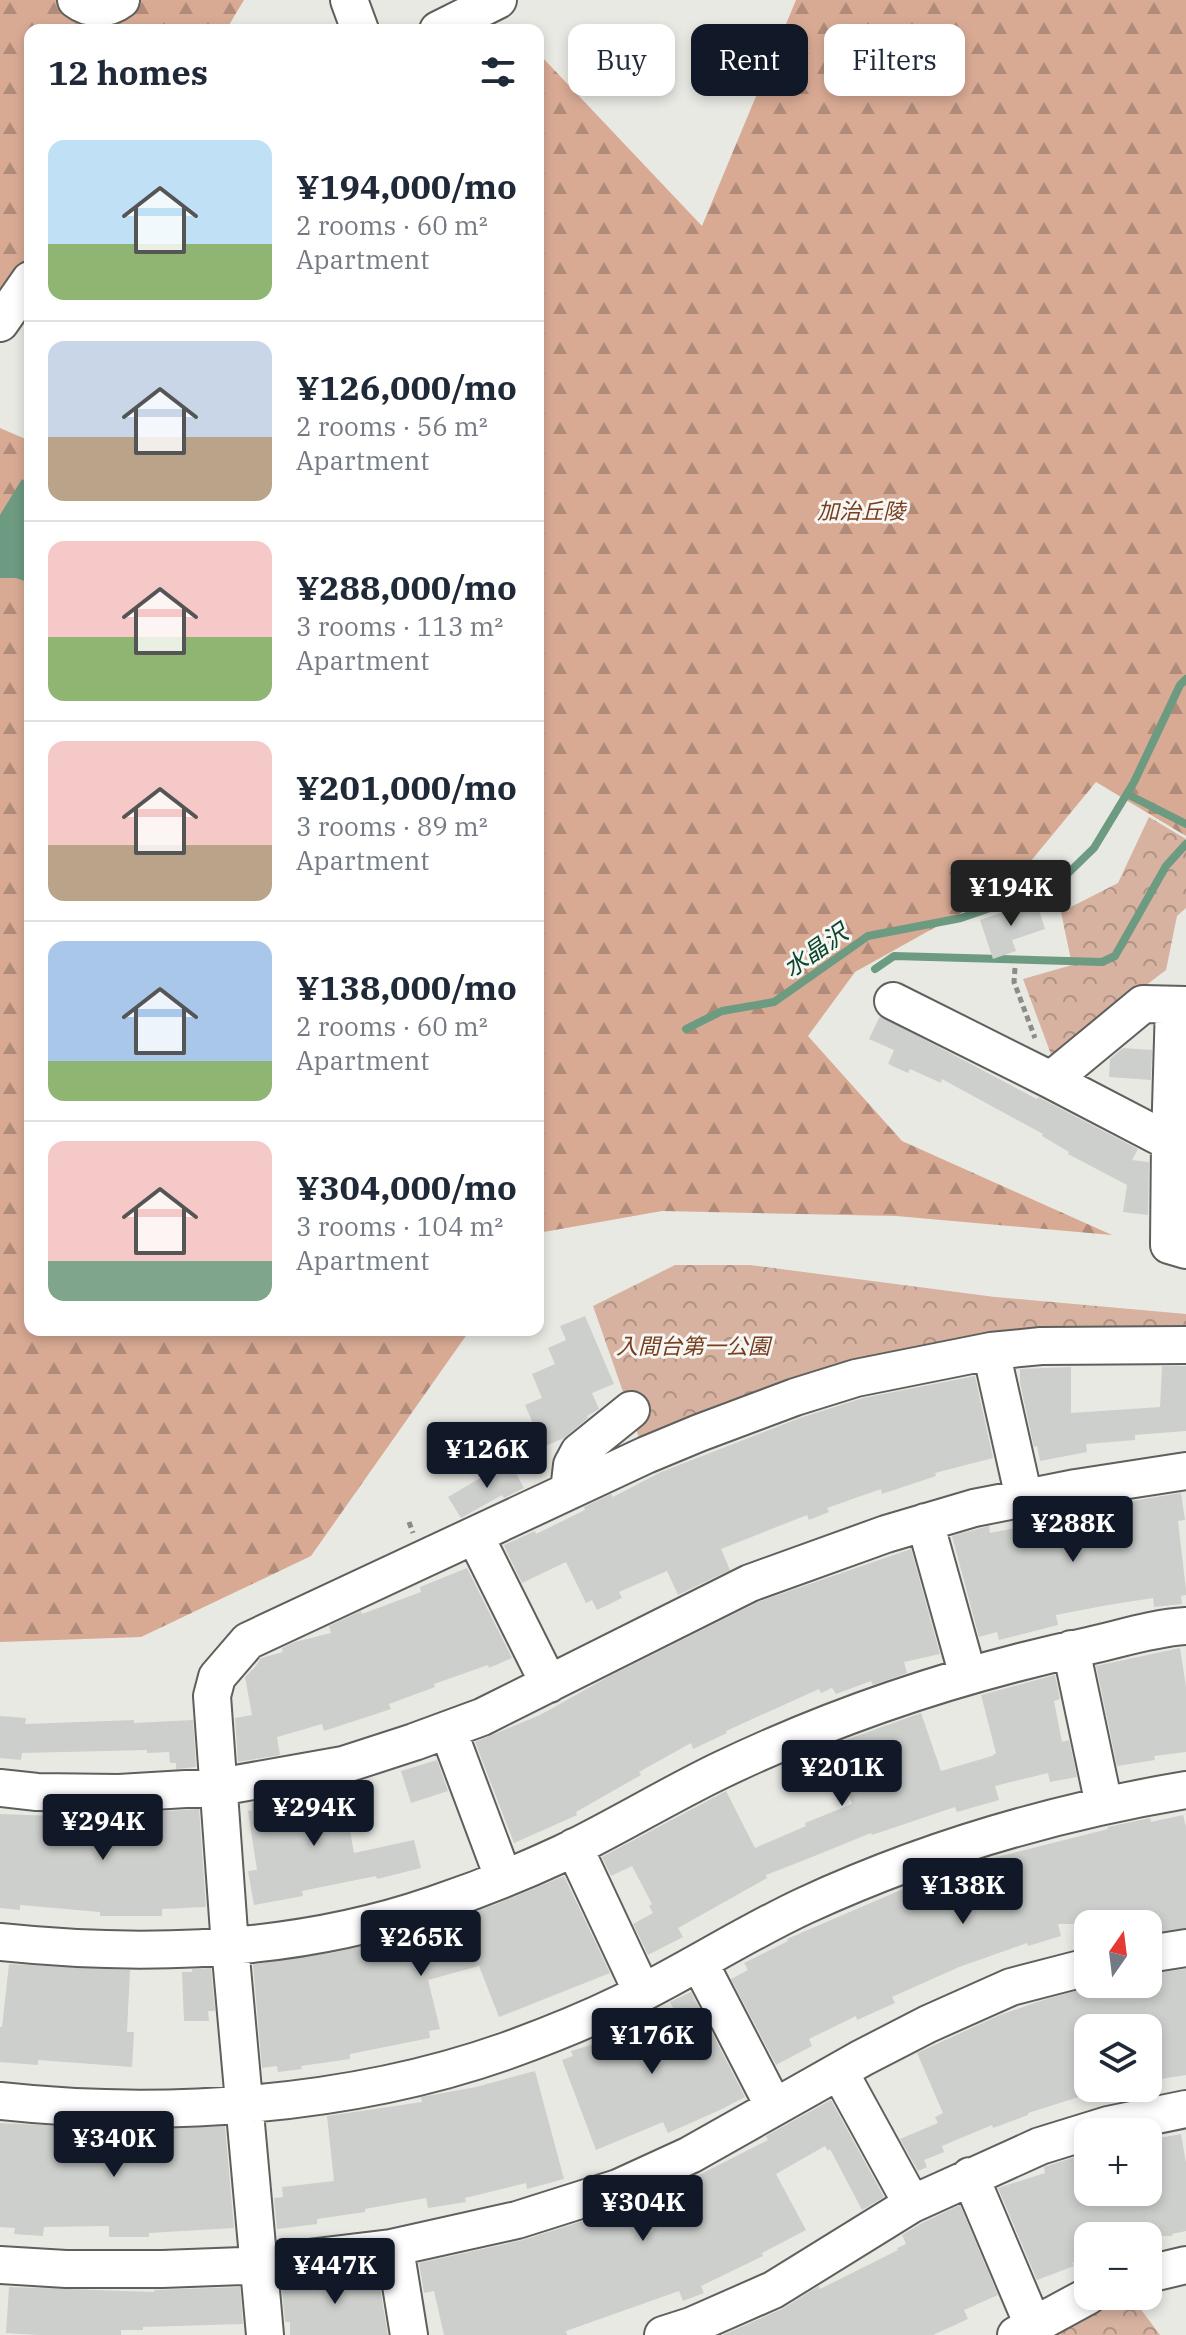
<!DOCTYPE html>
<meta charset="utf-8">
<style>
:root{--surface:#fff;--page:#f6f6f7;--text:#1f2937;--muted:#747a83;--line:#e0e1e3;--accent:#111827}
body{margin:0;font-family:"IBM Plex Serif","Noto Sans JP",serif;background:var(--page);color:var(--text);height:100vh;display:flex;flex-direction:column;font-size:30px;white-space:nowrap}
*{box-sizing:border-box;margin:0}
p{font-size:26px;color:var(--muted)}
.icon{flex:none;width:44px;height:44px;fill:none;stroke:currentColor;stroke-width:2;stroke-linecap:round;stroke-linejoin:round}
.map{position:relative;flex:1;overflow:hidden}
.panel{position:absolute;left:24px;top:24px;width:520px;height:1312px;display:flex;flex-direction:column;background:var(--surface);border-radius:16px;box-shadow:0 4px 12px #0003}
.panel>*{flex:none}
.top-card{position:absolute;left:568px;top:24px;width:498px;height:72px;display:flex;gap:16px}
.needle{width:52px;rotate:14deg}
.buttons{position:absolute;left:1074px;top:1910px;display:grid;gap:16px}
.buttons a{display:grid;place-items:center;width:88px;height:88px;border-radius:16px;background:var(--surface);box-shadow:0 4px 12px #0003;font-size:40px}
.price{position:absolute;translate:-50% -68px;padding:0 18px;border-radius:8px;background:var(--accent);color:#fff;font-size:26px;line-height:52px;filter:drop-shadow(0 2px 4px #0008)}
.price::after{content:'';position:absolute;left:50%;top:48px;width:24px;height:18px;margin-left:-12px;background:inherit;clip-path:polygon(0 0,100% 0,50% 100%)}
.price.selected{background:#222;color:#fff}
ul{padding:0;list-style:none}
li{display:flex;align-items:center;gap:24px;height:200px;padding:0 24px}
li+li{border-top:2px solid var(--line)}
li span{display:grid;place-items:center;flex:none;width:224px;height:160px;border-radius:16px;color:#555}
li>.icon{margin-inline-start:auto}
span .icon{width:96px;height:96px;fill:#fffc;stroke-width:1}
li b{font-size:34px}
h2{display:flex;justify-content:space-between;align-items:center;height:96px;padding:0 24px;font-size:34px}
.pill{padding:0 28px;border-radius:16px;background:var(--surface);box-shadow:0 4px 12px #0003;font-size:28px;line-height:72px}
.pill.selected{background:var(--accent);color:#fff}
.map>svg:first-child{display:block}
.forest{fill:url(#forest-firs)}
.park{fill:url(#park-crowns)}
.water{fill:#6d9b81}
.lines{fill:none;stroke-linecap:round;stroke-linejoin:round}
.stream{stroke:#6d9b81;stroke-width:8}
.building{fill:#cccfcb}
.minor-casing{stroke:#5f5f5b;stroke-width:40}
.path{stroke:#8b8b88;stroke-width:5;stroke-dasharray:6 4;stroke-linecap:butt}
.minor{stroke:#fff;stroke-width:36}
.labels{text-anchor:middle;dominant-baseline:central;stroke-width:6;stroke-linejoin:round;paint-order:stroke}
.park-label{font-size:22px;font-style:italic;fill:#773d1e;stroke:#f6f6f2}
.water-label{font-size:24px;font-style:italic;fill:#0a462d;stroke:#f6f6f2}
</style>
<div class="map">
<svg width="1186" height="2335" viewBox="0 0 1186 2335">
<defs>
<pattern id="forest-firs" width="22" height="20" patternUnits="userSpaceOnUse" patternTransform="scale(2)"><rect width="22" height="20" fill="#d8aa94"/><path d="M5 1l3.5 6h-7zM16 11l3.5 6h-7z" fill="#b08b79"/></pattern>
<pattern id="park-crowns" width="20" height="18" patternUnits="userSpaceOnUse" patternTransform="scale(2)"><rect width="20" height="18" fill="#d7b2a1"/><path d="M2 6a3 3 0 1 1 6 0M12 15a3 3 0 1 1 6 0" fill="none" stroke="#af9284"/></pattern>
</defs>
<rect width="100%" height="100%" fill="#e9e9e4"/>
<path class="forest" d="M0,0H244L226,30H30V262L0,291Z
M796,0H1186V836L1096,782L1011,885L855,972L808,1036L902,1141L1112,1235L896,1216L662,1211L538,1233V58L542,57L702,226Z
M0,428L30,441V1330H470L311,1556L141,1637L0,1642Z"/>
<path class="park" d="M1149,817L1186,839V908L1177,916L1166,970L1052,1057L1023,979L1072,965L1061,912L1118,883Z
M675,1265H750L995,1297L1186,1314V1340L1078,1335L643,1449L593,1306Z
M1125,2296H1131L1160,2335H1038L1065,2316Z"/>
<path class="water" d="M22,479L30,485V583L16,578H0V515Z"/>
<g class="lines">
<path class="stream" d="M1127,794L1186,824
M875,969L894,956L1102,962L1115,956L1166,866L1186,844
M686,1029L722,1011L774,1002L868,936L961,918L1056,885L1094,848L1134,782L1180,685L1186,679"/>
</g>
<path class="building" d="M1036,901L1045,929L1012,940L1016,951L993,959L980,920Z
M880,1016L1037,1099L1038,1097L1138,1149L1132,1160L1149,1162L1148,1215L1123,1212L1127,1185L1068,1154L1069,1152L1042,1136L1043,1134L942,1079L941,1083L910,1069L908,1073L888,1064L894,1050L869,1039Z
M1123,1048L1152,1050L1151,1080L1109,1077L1110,1059Z
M585,1316L614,1384L592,1393L599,1409L587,1416L588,1418L564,1438L543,1447L525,1405L542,1398L532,1374L555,1364L548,1348L566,1340L560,1326Z
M1162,1366H1186V1431L1135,1435V1440L1086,1444L1087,1452L1040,1461L1037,1446L1034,1447L1020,1383V1369L1071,1367V1413L1160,1407Z
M975,1376L993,1458L935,1473L936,1476L882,1494L881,1489L827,1508L829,1512L809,1520L807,1515L721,1549L730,1570L678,1595L667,1571L619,1592L622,1598L597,1610L592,1600L586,1603L566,1562L522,1583L506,1550L504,1545L535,1531L536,1534L585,1510L584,1507L611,1494L613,1497L661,1472L800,1418L863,1398Z
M509,1461L524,1488L504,1498L502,1495L461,1518L448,1497Z
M1181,1493L1185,1520L1178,1521L1186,1590V1595L1181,1596L1182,1604L1154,1607L1153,1598L1108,1605L1056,1615L1058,1625L999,1640L997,1632L979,1637L952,1536L989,1526L990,1533L1042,1523L1041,1516Z
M911,1549L940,1654L904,1662L907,1673L873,1685L871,1681L836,1694L832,1688L821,1693L819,1689L726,1731L727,1733L693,1749L691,1743L639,1772L641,1775L576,1812L577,1815L514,1843L475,1742L540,1715L608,1677L758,1602Z
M467,1568L512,1658L489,1668L488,1665L434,1684L435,1687L389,1704L391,1709L324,1731L322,1724L277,1737L280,1755L238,1762L235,1718L252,1715L245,1677L255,1667L261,1658L283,1652L282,1648L295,1642L331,1633L329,1626L361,1611L362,1614L421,1592L420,1587Z
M1180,1648L1186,1687V1752L1154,1756L1155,1760L1117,1766L1096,1666Z
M1055,1675L1060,1699L1054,1701L1062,1742L1069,1740L1077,1777L1050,1782L1048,1773L995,1786L999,1800L957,1812L955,1807L872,1835L871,1833L807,1859L766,1875L767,1878L678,1928L683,1937L648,1955L633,1924L653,1913L649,1906L652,1904L632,1866L611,1876L602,1857L726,1791L755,1848L806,1826L805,1823L852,1804L838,1765H837L829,1746L921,1713L941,1771L992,1756L996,1753L981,1695Z
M0,1716L26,1718L25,1724L134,1720V1723L193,1720L196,1767L176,1769V1763H170L169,1752L147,1753V1750L22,1753L21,1760L0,1758Z
M437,1760L448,1791L411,1803L401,1771Z
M342,1787L354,1853L414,1840L421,1868L377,1879L376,1876L302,1891L303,1896L254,1905L248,1871L257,1870L248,1811L252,1810V1803Z
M199,1809L206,1907L162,1909V1916H100V1912L20,1905V1910L0,1908V1814L82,1817V1814H120Z
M1183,1815L1186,1827V1928L1148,1933V1924H1058L1061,1936L1028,1946L1027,1943L959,1967L892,1997L895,2003L857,2020L856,2016L809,2039L812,2046L776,2065L731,1979L748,1970L744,1963L788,1941L787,1939L896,1892L970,1867L969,1864L1108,1829V1827L1150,1818L1151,1822Z
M564,1876L610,1973L499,2017L479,1966L428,1980L440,2029L429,2031L430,2038L350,2054V2059L301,2066L302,2069L278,2072L277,2066L262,2068L253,1964L331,1953L387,1941L497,1904Z
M9,1964L130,1970L127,2032H134L132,2067L38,2060V2065L0,2062V2027H2Z
M211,1968L215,2011H208L209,2021H184L182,1972H192V1969Z
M1186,1969V2075L1148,2081V2018L1135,2020L1134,2018L1098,2028H1088V2094L1028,2113V2115L993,2128L992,2125L942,2146L944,2152L924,2160L927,2167L918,2171L900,2139L938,2123L935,2117L943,2113L917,2053L1000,2015L1037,2002L1099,1984H1148V1974Z
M691,1992L745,2097L720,2110L668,2133L663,2122L596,2150L562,2060L573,2056L571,2051L607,2040L674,2010L670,2002Z
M535,2071L564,2179L527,2189L526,2183L465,2198L466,2202L428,2208L426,2198L365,2209V2212L317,2219V2224L277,2229L274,2198L283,2197L282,2187L334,2181L327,2116L422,2102L421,2097L476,2087Z
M831,2100L884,2197L862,2210L830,2149L828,2151L825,2146L776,2174L806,2230L762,2253L763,2256L701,2286L704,2293L683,2301L679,2291L566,2331L567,2335H444L434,2291L424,2293L419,2263L523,2240L627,2207L691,2179L768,2140L766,2136Z
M0,2123L143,2130L225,2126L234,2228L149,2233V2237H109V2226L44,2227L43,2236L14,2234L15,2228L0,2227Z
M1181,2134L1186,2163V2231L1172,2234L1173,2236H1088V2257L1072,2263L1074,2266L1037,2280L998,2188L1045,2173L1044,2167L1088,2153V2192H1148V2140Z
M960,2205L998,2295L964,2310L968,2319L933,2335H723L782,2309L819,2286L820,2289L898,2250L897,2248L906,2244L902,2235L922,2223Z
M377,2271L388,2335H290V2322H285L281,2282Z
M9,2287L154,2292V2290L240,2287L243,2324L143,2327V2330H121V2335H38L6,2333Z"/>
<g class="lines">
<g class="minor-casing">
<path id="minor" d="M76,0C89,10 108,10 121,0
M349,0L360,30
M438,30L498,0
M0,323L30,280
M893,1001L1051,1080L1170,1142
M1174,1005L1170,1142L1169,1245L1186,1250
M1051,1080L1143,1004L1186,1005
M991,1351L1024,1498
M569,1491L572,1465L579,1452L631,1410
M925,1522L968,1676
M475,1536L549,1684
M1071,1649L1104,1805
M448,1730L503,1877
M0,1788L37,1792L119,1793L219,1787L343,1765L414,1742L482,1717L750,1583L886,1534L974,1508L1076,1488L1186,1471
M574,1847L642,1992
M0,1942C143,1957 296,1952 433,1905C475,1891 520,1873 561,1854C615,1828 667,1796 721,1770C838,1714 962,1673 1088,1646C1120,1639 1153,1628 1186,1626
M1148,1954L1186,1948
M699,1962L774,2107
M839,2071L912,2204
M0,2101C164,2119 350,2106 506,2051C545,2037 585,2021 622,2003C684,1973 742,1935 804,1906C925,1850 1055,1812 1186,1790
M970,2176L1033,2325
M395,2248L409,2335
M0,2265L66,2269H162L243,2266L391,2248L517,2220L618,2188L690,2155L862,2058L928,2024L1011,1987L1088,1967
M1148,2274L1186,2265
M265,2335L230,1946L212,1696L217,1677L248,1641L646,1455L699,1433L795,1397L856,1378L991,1351L1041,1346L1186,1345
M663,2335L691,2326L773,2290L912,2204L1040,2146L1108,2125L1186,2109
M1016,2335L1088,2296"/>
</g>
<path class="path" d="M1015,968L1014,982L1035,1038
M409,1522L413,1533"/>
<use href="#minor" class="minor"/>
</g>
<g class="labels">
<g class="park-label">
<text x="861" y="510">加治丘陵</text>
<text x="693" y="1345">入間台第一公園</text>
</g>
<g class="water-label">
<text transform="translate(815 950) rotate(-35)">水晶沢</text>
</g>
</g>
</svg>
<div class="buttons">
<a><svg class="needle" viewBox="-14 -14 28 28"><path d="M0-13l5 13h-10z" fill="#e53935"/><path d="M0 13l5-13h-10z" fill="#747a83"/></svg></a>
<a><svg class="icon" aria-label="layers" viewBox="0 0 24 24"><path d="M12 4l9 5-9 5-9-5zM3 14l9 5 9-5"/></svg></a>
<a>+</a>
<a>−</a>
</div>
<b class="price selected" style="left:1011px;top:928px">¥194K</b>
<b class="price" style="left:487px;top:1490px">¥126K</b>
<b class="price" style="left:1073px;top:1564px">¥288K</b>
<b class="price" style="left:842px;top:1808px">¥201K</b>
<b class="price" style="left:314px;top:1848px">¥294K</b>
<b class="price" style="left:103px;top:1862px">¥294K</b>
<b class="price" style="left:963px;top:1926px">¥138K</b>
<b class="price" style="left:421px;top:1978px">¥265K</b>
<b class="price" style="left:652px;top:2076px">¥176K</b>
<b class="price" style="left:114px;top:2179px">¥340K</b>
<b class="price" style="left:643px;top:2243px">¥304K</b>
<b class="price" style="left:335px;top:2306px">¥447K</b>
<div class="top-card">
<a class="pill">Buy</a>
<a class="pill selected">Rent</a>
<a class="pill">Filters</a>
</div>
<section class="panel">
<h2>12 homes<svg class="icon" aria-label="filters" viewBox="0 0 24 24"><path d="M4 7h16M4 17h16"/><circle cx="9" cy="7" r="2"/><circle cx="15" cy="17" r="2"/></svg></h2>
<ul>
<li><span style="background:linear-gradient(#bfe0f5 65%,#8fb573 0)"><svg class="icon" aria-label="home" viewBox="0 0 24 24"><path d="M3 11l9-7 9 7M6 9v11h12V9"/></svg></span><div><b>¥194,000/mo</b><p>2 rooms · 60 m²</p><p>Apartment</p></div></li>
<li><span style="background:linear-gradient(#c9d6e8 60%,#b9a48a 0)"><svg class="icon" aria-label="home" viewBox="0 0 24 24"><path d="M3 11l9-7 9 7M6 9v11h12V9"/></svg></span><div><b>¥126,000/mo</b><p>2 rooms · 56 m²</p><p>Apartment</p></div></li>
<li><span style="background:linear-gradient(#f6c9c9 60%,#8fb573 0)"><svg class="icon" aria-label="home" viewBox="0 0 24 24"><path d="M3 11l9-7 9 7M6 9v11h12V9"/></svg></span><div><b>¥288,000/mo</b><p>3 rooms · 113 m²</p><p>Apartment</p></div></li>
<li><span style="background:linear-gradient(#f6c9c9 65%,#b9a48a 0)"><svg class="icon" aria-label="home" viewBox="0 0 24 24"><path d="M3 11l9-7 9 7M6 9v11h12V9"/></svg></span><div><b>¥201,000/mo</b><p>3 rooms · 89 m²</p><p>Apartment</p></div></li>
<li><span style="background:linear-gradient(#a9c7e8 75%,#8fb573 0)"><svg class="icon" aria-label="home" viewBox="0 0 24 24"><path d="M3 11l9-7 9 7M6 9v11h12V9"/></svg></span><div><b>¥138,000/mo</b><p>2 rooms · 60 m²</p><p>Apartment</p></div></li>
<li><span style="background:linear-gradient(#f6c9c9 75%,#7fa58c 0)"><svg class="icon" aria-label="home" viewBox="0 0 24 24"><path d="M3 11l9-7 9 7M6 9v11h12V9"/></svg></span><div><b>¥304,000/mo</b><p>3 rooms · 104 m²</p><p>Apartment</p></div></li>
</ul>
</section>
</div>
